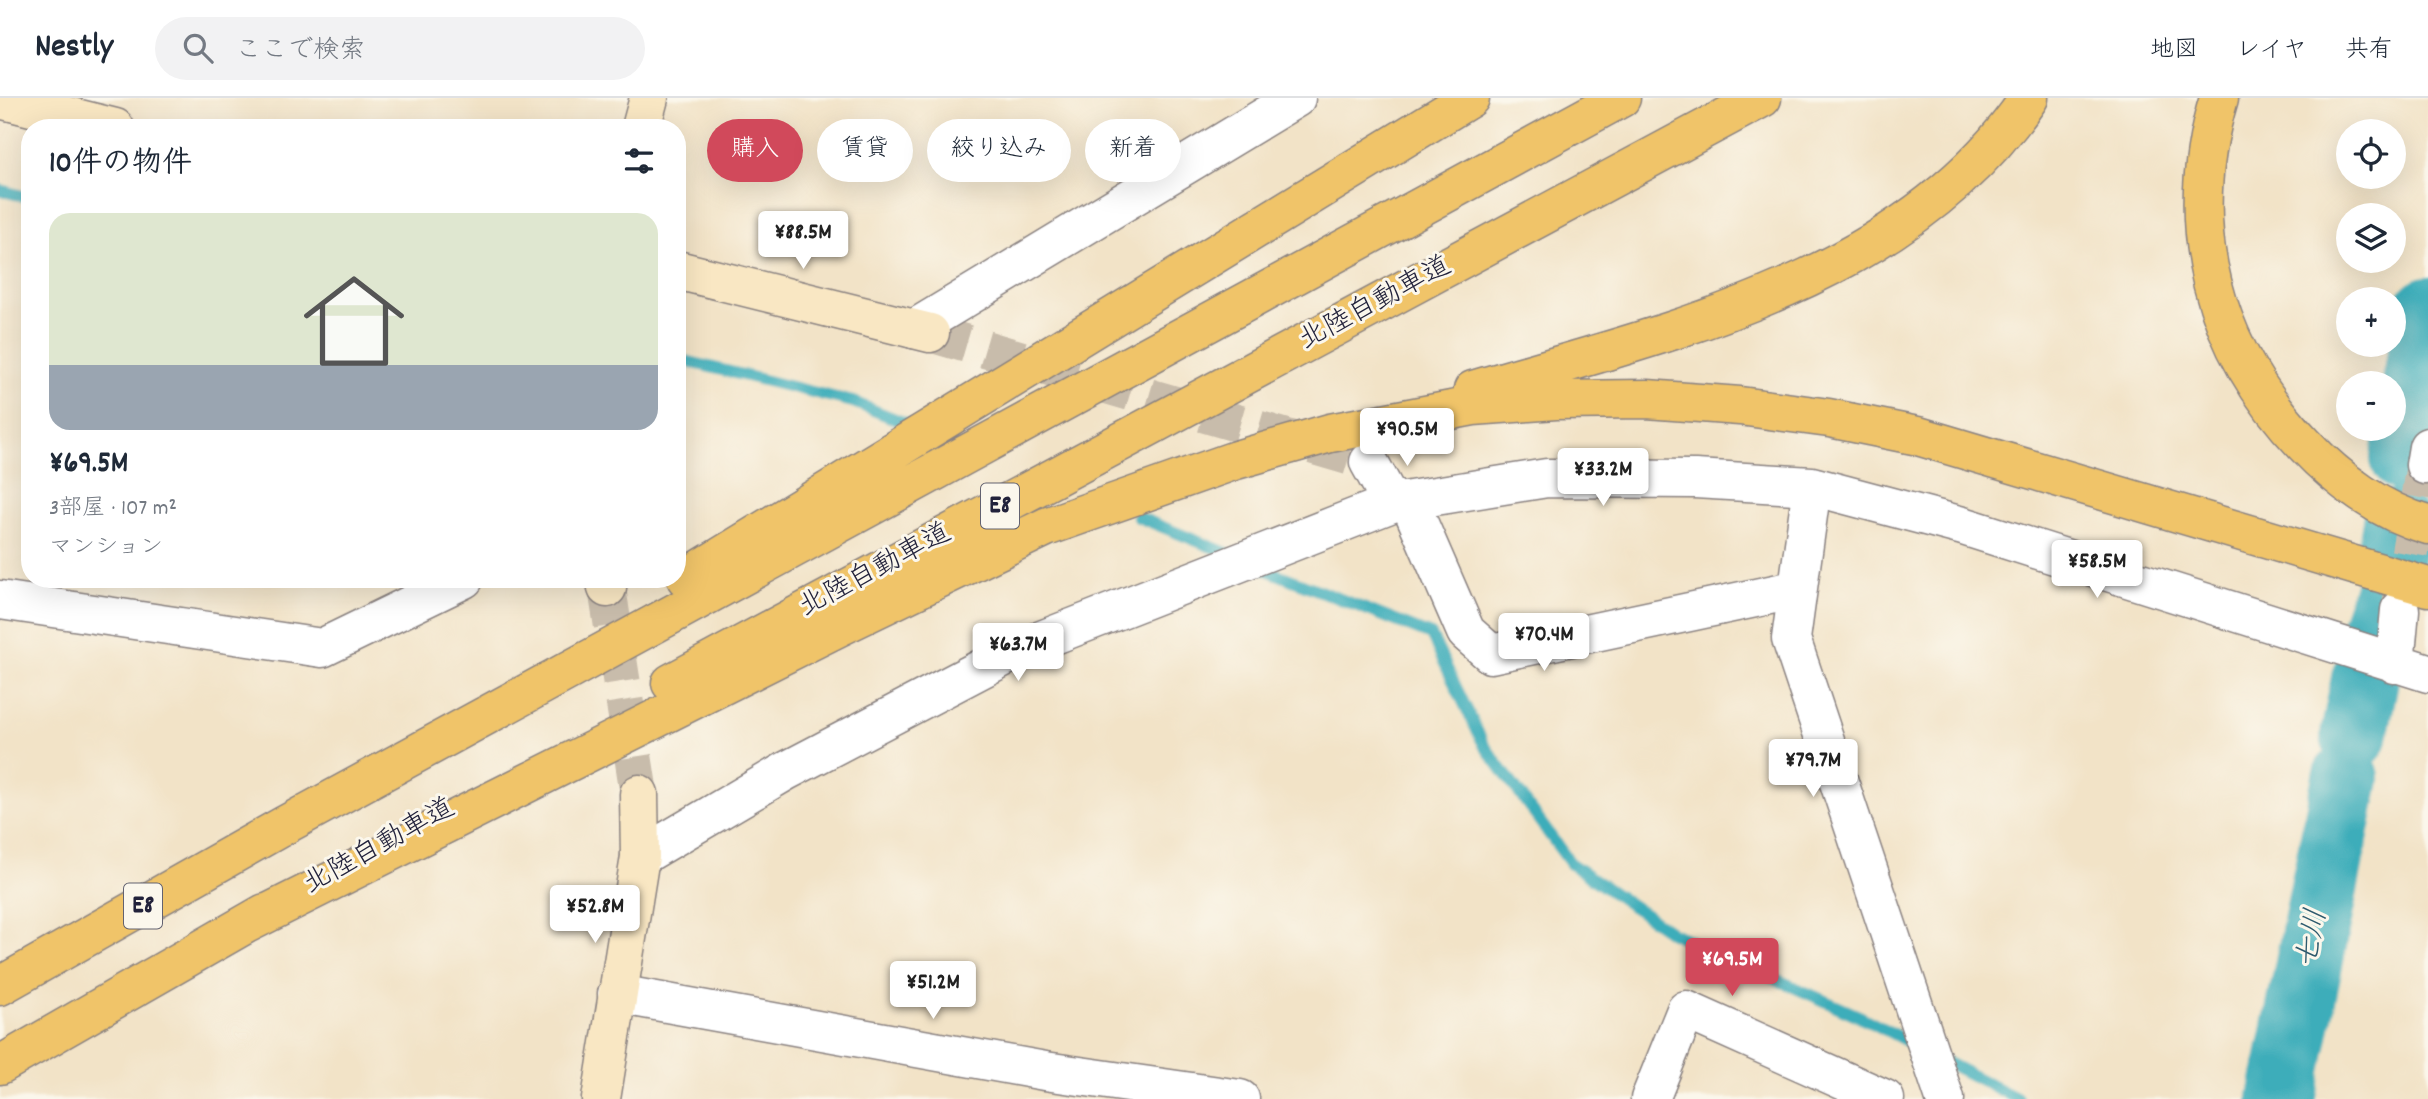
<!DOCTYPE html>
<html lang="ja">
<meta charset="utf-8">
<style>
:root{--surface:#fff;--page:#f2f2f3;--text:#1f2937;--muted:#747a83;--line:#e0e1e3;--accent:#d1495b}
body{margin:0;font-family:Dekko,"Klee One",sans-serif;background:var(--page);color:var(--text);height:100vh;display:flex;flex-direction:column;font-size:26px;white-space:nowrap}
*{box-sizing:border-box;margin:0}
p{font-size:23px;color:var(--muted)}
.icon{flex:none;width:38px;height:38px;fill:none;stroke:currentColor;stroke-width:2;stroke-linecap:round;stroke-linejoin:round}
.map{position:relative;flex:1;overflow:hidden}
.drawer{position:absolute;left:21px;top:21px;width:665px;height:469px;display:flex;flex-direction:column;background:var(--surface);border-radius:28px;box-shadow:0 7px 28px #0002}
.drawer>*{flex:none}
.banner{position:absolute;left:707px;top:21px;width:665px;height:63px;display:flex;gap:14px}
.fabs{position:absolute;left:2336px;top:21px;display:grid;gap:14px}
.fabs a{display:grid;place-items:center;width:70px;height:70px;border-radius:50%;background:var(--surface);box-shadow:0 7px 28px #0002;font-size:35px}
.price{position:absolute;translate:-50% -60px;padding:0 16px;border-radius:7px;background:#fff;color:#222;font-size:23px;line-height:46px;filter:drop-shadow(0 2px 4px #0008)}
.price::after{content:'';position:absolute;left:50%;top:42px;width:21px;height:16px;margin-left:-10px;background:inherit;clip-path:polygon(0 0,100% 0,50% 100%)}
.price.current{background:var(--accent);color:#fff}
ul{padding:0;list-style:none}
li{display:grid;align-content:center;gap:14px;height:371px;padding:0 28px}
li+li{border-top:2px solid var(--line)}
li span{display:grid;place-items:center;height:217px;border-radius:21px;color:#555}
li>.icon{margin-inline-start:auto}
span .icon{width:126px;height:126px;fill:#fffc;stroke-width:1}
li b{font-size:30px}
h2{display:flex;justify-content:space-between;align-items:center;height:84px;padding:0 28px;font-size:30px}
.pill{padding:0 24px;border-radius:32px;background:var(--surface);box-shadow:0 7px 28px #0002;font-size:24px;line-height:63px}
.pill.current{background:var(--accent);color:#fff}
header{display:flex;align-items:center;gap:42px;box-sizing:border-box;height:98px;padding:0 35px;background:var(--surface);border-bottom:2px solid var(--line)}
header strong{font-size:33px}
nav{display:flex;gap:38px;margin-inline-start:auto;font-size:24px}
.search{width:490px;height:63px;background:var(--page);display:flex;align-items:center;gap:18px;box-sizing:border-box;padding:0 24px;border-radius:38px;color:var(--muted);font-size:26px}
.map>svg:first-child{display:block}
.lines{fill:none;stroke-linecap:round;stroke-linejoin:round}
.stream{stroke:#3dadba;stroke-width:12}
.river{stroke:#3dadba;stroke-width:68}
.street-tunnel{stroke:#c8bcab;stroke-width:38;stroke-dasharray:38 19;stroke-linecap:butt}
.secondary-tunnel{stroke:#c8bcab;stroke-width:38;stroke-dasharray:38 19;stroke-linecap:butt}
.street-casing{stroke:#8a8281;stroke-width:41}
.secondary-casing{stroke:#8a8281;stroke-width:41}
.highway-casing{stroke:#8a8281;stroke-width:41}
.street{stroke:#fff;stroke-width:38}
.secondary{stroke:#f9e7c3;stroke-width:38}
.highway{stroke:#f0c469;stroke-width:38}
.labels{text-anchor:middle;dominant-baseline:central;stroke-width:6;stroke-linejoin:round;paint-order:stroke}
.shield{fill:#fbf7ec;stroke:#636270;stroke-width:2}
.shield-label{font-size:26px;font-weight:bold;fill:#22223b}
.street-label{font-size:28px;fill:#22223b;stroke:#fbf7ec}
.water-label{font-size:30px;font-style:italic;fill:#2d5a6e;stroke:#fbf7ec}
</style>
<header>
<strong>Nestly</strong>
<div class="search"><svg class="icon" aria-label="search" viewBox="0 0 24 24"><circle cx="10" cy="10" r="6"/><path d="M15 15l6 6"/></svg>ここで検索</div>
<nav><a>地図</a><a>レイヤ</a><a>共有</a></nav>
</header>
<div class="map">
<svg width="2428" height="1001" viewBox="0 0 2428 1001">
<rect width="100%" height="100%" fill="#fbf7ec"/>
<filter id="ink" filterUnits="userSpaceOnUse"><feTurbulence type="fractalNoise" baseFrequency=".0143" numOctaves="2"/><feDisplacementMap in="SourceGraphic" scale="14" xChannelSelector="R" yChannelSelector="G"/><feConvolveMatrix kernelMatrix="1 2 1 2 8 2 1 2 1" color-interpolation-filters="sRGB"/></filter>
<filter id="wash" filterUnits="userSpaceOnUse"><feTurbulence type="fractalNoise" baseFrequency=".00686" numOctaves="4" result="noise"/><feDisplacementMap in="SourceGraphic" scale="28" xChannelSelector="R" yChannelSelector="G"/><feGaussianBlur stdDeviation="1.57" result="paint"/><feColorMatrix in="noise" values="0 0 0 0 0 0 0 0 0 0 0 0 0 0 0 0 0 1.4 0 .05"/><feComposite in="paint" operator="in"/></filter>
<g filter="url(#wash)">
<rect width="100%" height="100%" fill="#f2e3c7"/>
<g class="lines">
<path class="stream" d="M0,92L30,100
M677,261L853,304L908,326
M1138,419L1234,458
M1257,468L1431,537L1484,647L1571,766L1672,835L1861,919L1918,949
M1940,961L2018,1001"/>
<path class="river" d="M2404,360L2428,212
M2391,456L2396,425
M2372,538L2385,500
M2354,638L2365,581
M2282,1001L2346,680"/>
</g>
</g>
<g filter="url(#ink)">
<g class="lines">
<path class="street-tunnel" d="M930,235L1369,364
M2400,512L2425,367"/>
<path class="secondary-tunnel" d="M607,490L639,696"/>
<g class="street-casing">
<path id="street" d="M914,231L1296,0
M1369,364L1392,405
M2425,367L2428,349
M1812,388L1791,541L1945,1001
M1409,403L1466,534L1491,556L1798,491
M0,502L322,550L464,481
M2395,566L2400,512
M640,759L786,673L1021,550L1392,405L1547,380L1695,381L1812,388L1963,428L2428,575
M617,896L1045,973L1240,1001
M1650,1001L1686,912L1885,1001"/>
</g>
<g class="secondary-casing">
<path id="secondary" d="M0,1L115,30
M641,30L649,0
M677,172L930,235
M606,481L607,490
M601,1001L640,759L639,696"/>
</g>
<g class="highway-casing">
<path id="highway" d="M2219,0C2180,129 2212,250 2305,347C2338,382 2381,414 2428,427
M1473,292C1669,234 1907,182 2029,0
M686,480L1470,0
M671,585L1762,0
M244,827L839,529L1046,429L1236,362L1330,335L1473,308L1556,302L1647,301L1740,308L1829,320L1918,338L2428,489
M0,888L285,727L1621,0
M0,967L265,815"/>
</g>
<use href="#street" class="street"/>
<use href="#secondary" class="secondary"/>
<use href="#highway" class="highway"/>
</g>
</g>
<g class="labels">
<g class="shield">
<rect x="981" y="385.5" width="38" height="45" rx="5"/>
<rect x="124" y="785.5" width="38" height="45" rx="5"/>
</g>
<g class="shield-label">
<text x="1000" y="408">E8</text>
<text x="143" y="808">E8</text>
</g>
<g class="street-label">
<text transform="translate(1376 207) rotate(-28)">北陸自動車道</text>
<text transform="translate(876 474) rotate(-28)">北陸自動車道</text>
<text transform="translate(380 750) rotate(-29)">北陸自動車道</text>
</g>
<g class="water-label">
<text transform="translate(2314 841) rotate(-79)">七川</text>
</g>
</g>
</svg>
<div class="fabs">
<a><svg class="icon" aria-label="locate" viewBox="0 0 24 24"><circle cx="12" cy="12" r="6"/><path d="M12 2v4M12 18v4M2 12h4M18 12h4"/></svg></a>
<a><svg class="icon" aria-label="layers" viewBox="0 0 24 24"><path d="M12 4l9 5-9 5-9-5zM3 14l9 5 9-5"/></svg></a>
<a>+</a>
<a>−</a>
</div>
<b class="price" style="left:803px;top:173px">¥88.5M</b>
<b class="price" style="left:1407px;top:370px">¥90.5M</b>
<b class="price" style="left:1603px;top:410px">¥33.2M</b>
<b class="price" style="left:2097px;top:502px">¥58.5M</b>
<b class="price" style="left:1544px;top:575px">¥70.4M</b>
<b class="price" style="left:1018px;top:585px">¥63.7M</b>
<b class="price" style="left:1813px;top:701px">¥79.7M</b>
<b class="price" style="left:595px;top:847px">¥52.8M</b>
<b class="price current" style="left:1732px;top:900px">¥69.5M</b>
<b class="price" style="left:933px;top:923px">¥51.2M</b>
<div class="banner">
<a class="pill current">購入</a>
<a class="pill">賃貸</a>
<a class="pill">絞り込み</a>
<a class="pill">新着</a>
</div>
<section class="drawer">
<h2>10件の物件<svg class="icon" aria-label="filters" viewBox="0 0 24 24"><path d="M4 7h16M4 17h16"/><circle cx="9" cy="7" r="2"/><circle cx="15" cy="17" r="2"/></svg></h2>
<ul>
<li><span style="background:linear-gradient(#dfe7d0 70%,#9aa5b1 0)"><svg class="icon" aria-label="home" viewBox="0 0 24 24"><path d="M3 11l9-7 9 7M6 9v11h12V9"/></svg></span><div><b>¥69.5M</b><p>3部屋 · 107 m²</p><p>マンション</p></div></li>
</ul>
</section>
</div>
